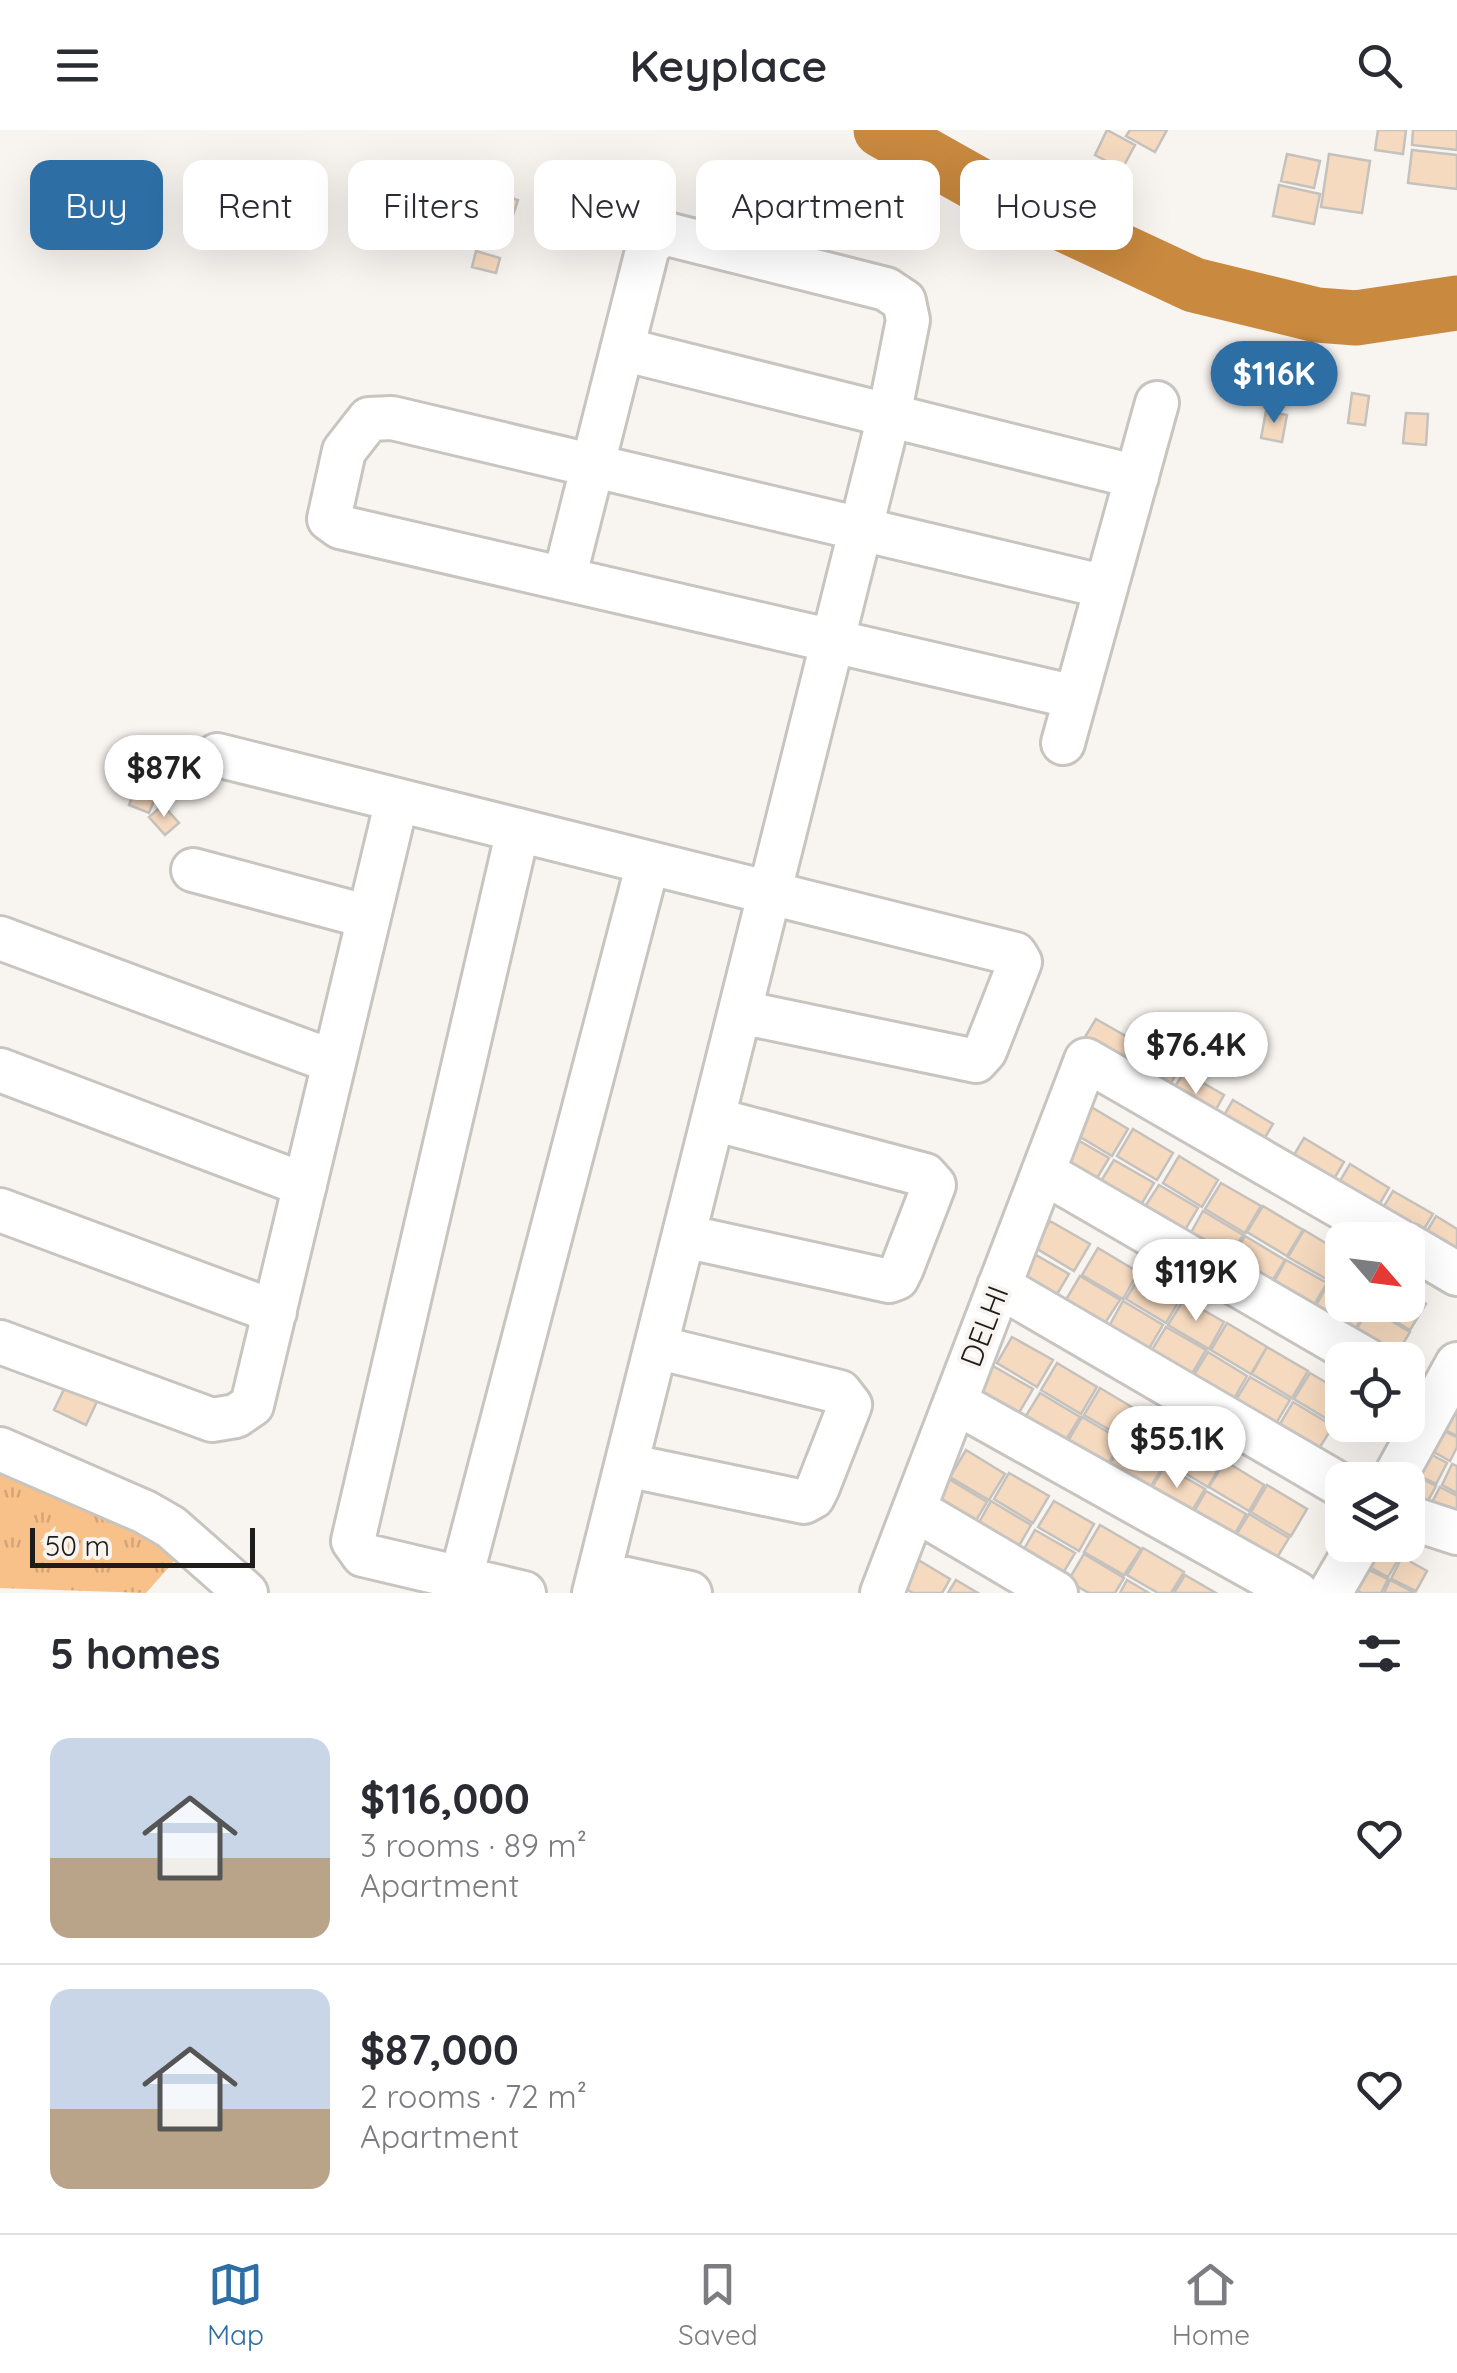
<!DOCTYPE html>
<meta charset="utf-8">
<style>
:root{--surface:#fff;--page:#f7f7f7;--text:#2b2b33;--muted:#7c7c81;--line:#e1e1e2;--accent:#2d6ea4}
body{margin:0;font-family:Quicksand,sans-serif;background:var(--page);color:var(--text);height:100vh;display:flex;flex-direction:column;font-size:38px;white-space:nowrap}
*{box-sizing:border-box;margin:0}
p{font-size:32px;color:var(--muted)}
.icon{flex:none;width:55px;height:55px;fill:none;stroke:currentColor;stroke-width:2;stroke-linecap:round;stroke-linejoin:round}
.map{position:relative;height:1463px;overflow:hidden}
.side{display:flex;flex-direction:column;background:var(--surface);flex:1}
.side>*{flex:none}
.top-card{position:absolute;left:30px;top:30px;width:1398px;height:90px;display:flex;gap:20px}
.needle{width:65px;rotate:118deg}
.controls{position:absolute;left:1325px;top:1092px;display:grid;gap:20px}
.controls a{display:grid;place-items:center;width:100px;height:100px;border-radius:20px;background:var(--surface);box-shadow:0 10px 40px #0002;font-size:50px}
.scale{position:absolute;left:30px;bottom:25px;width:225px;box-sizing:border-box;padding-left:10px;border:5px solid #1f1d1c;border-top:0;font-size:28px;line-height:35px;white-space:nowrap;color:#1f1d1c;-webkit-text-stroke:8px #f8f4f0;paint-order:stroke}
.price{position:absolute;translate:-50% -85px;padding:0 22px;border-radius:35px;background:#fff;color:#222;font-size:32px;line-height:65px;filter:drop-shadow(0 2px 5px #0008)}
.price::after{content:'';position:absolute;left:50%;top:60px;width:30px;height:22px;margin-left:-15px;background:inherit;clip-path:polygon(0 0,100% 0,50% 100%)}
.price.selected{background:var(--accent);color:#fff}
ul{padding:0;list-style:none}
li{display:flex;align-items:center;gap:30px;height:250px;padding:0 50px}
li+li{border-top:2px solid var(--line)}
li span{display:grid;place-items:center;flex:none;width:280px;height:200px;border-radius:20px;color:#555}
li>.icon{margin-inline-start:auto}
span .icon{width:120px;height:120px;fill:#fffc;stroke-width:1}
li b{font-size:42px}
h2{display:flex;justify-content:space-between;align-items:center;height:120px;padding:0 50px;font-size:42px}
.chip{padding:0 35px;border-radius:20px;background:var(--surface);box-shadow:0 10px 40px #0002;font-size:35px;line-height:90px}
.chip.selected{background:var(--accent);color:#fff}
header{display:flex;justify-content:space-between;align-items:center;height:130px;padding:0 50px;background:var(--surface);font-size:45px;font-weight:600}
.tabs{display:flex;justify-content:space-around;align-items:center;height:140px;border-top:2px solid var(--line);background:var(--surface);font-size:28px;color:var(--muted)}
.tabs a{display:grid;justify-items:center;gap:5px}
.tabs .selected{color:var(--accent)}
.map>svg:first-child{display:block}
.park{fill:url(#park-tufts)}
.lines{fill:none;stroke-linecap:round;stroke-linejoin:round}
.river{stroke:#c9893f;stroke-width:55}
.building{fill:#f6dabf;stroke:#c5c1bd;stroke-width:2.5}
.minor-casing{stroke:#c8c4c0;stroke-width:48}
.minor{stroke:#fff;stroke-width:42}
.labels{text-anchor:middle;dominant-baseline:central;stroke-width:8;stroke-linejoin:round;paint-order:stroke}
.street-label{font-size:30px;fill:#1f1d1c;stroke:#f8f4f0}
</style>
<header><svg class="icon" aria-label="menu" viewBox="0 0 24 24"><path d="M4 6h16M4 12h16M4 18h16"/></svg>Keyplace<svg class="icon" aria-label="search" viewBox="0 0 24 24"><circle cx="10" cy="10" r="6"/><path d="M15 15l6 6"/></svg></header>
<div class="map">
<svg width="1457" height="1463" viewBox="0 0 1457 1463">
<defs>
<pattern id="park-tufts" width="24" height="20" patternUnits="userSpaceOnUse" patternTransform="scale(2.5)"><rect width="24" height="20" fill="#f7c189"/><path d="M3 7l-1-3M5 7V3M7 7l1-3M15 17l-1-3M17 17v-4M19 17l1-3" fill="none" stroke="#d3a576"/></pattern>
</defs>
<rect width="100%" height="100%" fill="#f8f4f0"/>
<path class="park" d="M0,1335L137,1392L177,1428L146,1463L0,1458Z"/>
<g class="lines">
<path class="river" d="M881,0L977,54L1194,155L1317,185L1356,188L1457,173"/>
</g>
<path class="building" d="M1107,0L1135,15L1122,39L1095,25Z
M1130,0H1167L1155,22L1126,6Z
M1378,0H1406L1403,24L1375,20Z
M1413,0H1457V20L1412,15Z
M1412,20L1457,25V59L1408,53Z
M1287,24L1320,31L1314,58L1281,51Z
M1329,24L1370,31L1362,83L1321,77Z
M1279,55L1320,64L1314,94L1273,86Z
M489,61L518,70L509,97L480,88Z
M476,121L500,128L496,143L472,137Z
M1352,263L1369,266L1365,295L1348,293Z
M1266,281L1287,285L1282,312L1261,308Z
M1406,283L1428,284L1426,315L1403,313Z
M139,649L159,658L149,683L129,675Z
M163,675L179,693L165,705L149,687Z
M1096,889L1136,912L1120,939L1080,915Z
M1140,914L1180,938L1164,964L1124,941Z
M1184,942L1224,965L1209,992L1168,968Z
M1233,970L1273,994L1257,1021L1217,997Z
M1088,975L1128,999L1112,1026L1072,1002Z
M1133,999L1173,1023L1157,1050L1117,1026Z
M1069,1005L1109,1028L1093,1055L1053,1031Z
M1304,1008L1344,1032L1328,1059L1288,1035Z
M1179,1026L1218,1050L1202,1077L1163,1053Z
M1114,1030L1154,1053L1138,1080L1098,1056Z
M1350,1034L1389,1058L1373,1085L1334,1061Z
M1221,1053L1261,1076L1245,1103L1205,1079Z
M1159,1055L1198,1078L1182,1105L1142,1081Z
M1393,1061L1433,1084L1417,1111L1377,1088Z
M1263,1076L1303,1100L1287,1126L1247,1102Z
M1203,1081L1243,1105L1227,1132L1188,1108Z
M1436,1086L1457,1099V1135L1420,1113Z
M1050,1091L1090,1114L1074,1141L1034,1117Z
M1304,1100L1342,1123L1328,1150L1288,1127Z
M1245,1106L1285,1130L1269,1156L1229,1132Z
M1098,1118L1138,1142L1123,1169L1082,1145Z
M1029,1121L1069,1144L1053,1171L1014,1147Z
M1342,1129V1160L1329,1152Z
M1286,1130L1327,1153L1311,1180L1271,1157Z
M1142,1142L1182,1166L1166,1193L1126,1169Z
M1080,1146L1120,1170L1103,1196L1064,1173Z
M1328,1154L1342,1162V1175L1368,1177L1353,1203L1313,1181Z
M1408,1163L1426,1174L1410,1200L1370,1176L1408,1175Z
M1184,1169L1224,1192L1209,1219L1168,1195Z
M1123,1171L1163,1195L1147,1222L1108,1198Z
M1369,1178L1410,1202L1394,1229L1354,1204Z
M1227,1193L1267,1217L1251,1244L1211,1220Z
M1166,1197L1206,1220L1190,1247L1150,1223Z
M1012,1207L1053,1230L1037,1257L997,1233Z
M1267,1217L1308,1241L1292,1268L1252,1244Z
M1208,1222L1247,1246L1232,1272L1192,1248Z
M1057,1233L1097,1257L1081,1284L1041,1260Z
M993,1236L1033,1259L1017,1286L977,1262Z
M1310,1243L1342,1262V1279L1334,1293L1294,1269Z
M1250,1247L1290,1270L1274,1297L1234,1273Z
M69,1249L101,1263L86,1295L54,1280Z
M1100,1258L1140,1282L1124,1308L1084,1285Z
M1040,1263L1080,1287L1064,1313L1024,1289Z
M1293,1272L1333,1296L1317,1322L1277,1299Z
M1447,1274L1457,1279V1306L1436,1296Z
M1141,1284L1182,1307L1166,1334L1126,1310Z
M1082,1287L1123,1311L1106,1337L1067,1313Z
M1436,1297L1457,1307V1317L1450,1331L1425,1317Z
M1184,1307L1224,1330L1208,1357L1168,1333Z
M1124,1311L1164,1335L1148,1361L1108,1337Z
M966,1320L1005,1344L989,1370L950,1347Z
M1423,1320L1447,1333L1436,1354L1411,1342Z
M1225,1331L1264,1355L1249,1381L1209,1357Z
M1452,1334L1457,1336V1363L1442,1355Z
M1165,1336L1205,1359L1189,1386L1149,1362Z
M1009,1343L1049,1366L1033,1393L994,1369Z
M1411,1343L1436,1356L1424,1378L1408,1369L1407,1350Z
M947,1348L987,1372L971,1399L931,1375Z
M1267,1355L1307,1379L1291,1406L1251,1382Z
M1440,1357L1457,1366V1385L1429,1378Z
M1206,1361L1246,1384L1231,1411L1191,1387Z
M991,1371L1031,1395L1016,1421L976,1398Z
M1054,1371L1094,1394L1079,1421L1038,1397Z
M1249,1384L1289,1408L1273,1434L1233,1410Z
M1100,1395L1141,1419L1124,1445L1084,1422Z
M1035,1400L1075,1423L1059,1450L1020,1426Z
M1379,1415L1400,1426L1388,1447L1364,1434Z
M1143,1418L1184,1442L1171,1463H1158L1127,1445Z
M1084,1424L1124,1448L1115,1463H1089L1068,1451Z
M910,1425L950,1449L942,1463H913L894,1452Z
M1402,1427L1427,1441L1416,1461L1391,1449Z
M1363,1437L1388,1449L1381,1463H1362L1352,1458Z
M1185,1445L1216,1463H1174Z
M956,1450L978,1463H948Z
M1127,1450L1149,1463H1120Z
M1390,1450L1415,1463H1384Z"/>
<g class="lines">
<g class="minor-casing">
<path id="minor" d="M622,219L1137,347
M564,449L648,117L663,103L886,159L904,171L908,190L889,286L594,1463
M1075,567L340,397L329,389L344,321L369,289L392,288L1106,457
M1063,613L1157,273
M217,625L1015,824L1020,832L985,921L976,931L740,882
M518,700L353,1411L363,1425L524,1463
M193,740L369,787
M0,808L334,932
M0,940L305,1055
M1043,1042L1367,1230
M0,1080L275,1182
M684,1106L889,1151L897,1148L902,1138L934,1055L925,1045L713,989
M1408,1115L1457,1144
M999,1156L1342,1356
M0,1212L212,1290L236,1286L252,1275L397,670
M955,1272L1297,1463
M0,1319L145,1382L171,1397L246,1463
M626,1335L804,1372L813,1367L818,1357L850,1275L840,1262L656,1217
M1393,1350L1457,1234
M914,1379L1056,1463
M1408,1387L1457,1403
M599,1443L690,1463
M461,1448L648,733
M882,1463L1086,930L1398,1110
M1330,1463L1358,1415"/>
</g>
<use href="#minor" class="minor"/>
</g>
<g class="labels">
<g class="street-label">
<text transform="translate(984 1196) rotate(-69)">DELHI</text>
</g>
</g>
</svg>
<div class="controls">
<a><svg class="needle" viewBox="-14 -14 28 28"><path d="M0-13l5 13h-10z" fill="#e53935"/><path d="M0 13l5-13h-10z" fill="#7c7c81"/></svg></a>
<a><svg class="icon" aria-label="locate" viewBox="0 0 24 24"><circle cx="12" cy="12" r="6"/><path d="M12 2v4M12 18v4M2 12h4M18 12h4"/></svg></a>
<a><svg class="icon" aria-label="layers" viewBox="0 0 24 24"><path d="M12 4l9 5-9 5-9-5zM3 14l9 5 9-5"/></svg></a>
</div>
<div class="scale">50 m</div>
<b class="price selected" style="left:1274px;top:296px">$116K</b>
<b class="price" style="left:164px;top:690px">$87K</b>
<b class="price" style="left:1196px;top:967px">$76.4K</b>
<b class="price" style="left:1196px;top:1194px">$119K</b>
<b class="price" style="left:1177px;top:1361px">$55.1K</b>
<div class="top-card">
<a class="chip selected">Buy</a>
<a class="chip">Rent</a>
<a class="chip">Filters</a>
<a class="chip">New</a>
<a class="chip">Apartment</a>
<a class="chip">House</a>
</div>
</div>
<section class="side">
<h2>5 homes<svg class="icon" aria-label="filters" viewBox="0 0 24 24"><path d="M4 7h16M4 17h16"/><circle cx="9" cy="7" r="2"/><circle cx="15" cy="17" r="2"/></svg></h2>
<ul>
<li><span style="background:linear-gradient(#c9d6e8 60%,#b9a48a 0)"><svg class="icon" aria-label="home" viewBox="0 0 24 24"><path d="M3 11l9-7 9 7M6 9v11h12V9"/></svg></span><div><b>$116,000</b><p>3 rooms · 89 m²</p><p>Apartment</p></div><svg class="icon" aria-label="heart" viewBox="0 0 24 24"><path d="M12 20l-8-8c-3-5 5-10 8-4 3-6 11-1 8 4z"/></svg></li>
<li><span style="background:linear-gradient(#c9d6e8 60%,#b9a48a 0)"><svg class="icon" aria-label="home" viewBox="0 0 24 24"><path d="M3 11l9-7 9 7M6 9v11h12V9"/></svg></span><div><b>$87,000</b><p>2 rooms · 72 m²</p><p>Apartment</p></div><svg class="icon" aria-label="heart" viewBox="0 0 24 24"><path d="M12 20l-8-8c-3-5 5-10 8-4 3-6 11-1 8 4z"/></svg></li>
</ul>
</section>
<nav class="tabs">
<a class="selected"><svg class="icon" aria-label="map" viewBox="0 0 24 24"><path d="M3 6l6-2 6 2 6-2v14l-6 2-6-2-6 2zM9 4v14M15 6v14"/></svg>Map</a>
<a><svg class="icon" aria-label="saved" viewBox="0 0 24 24"><path d="M7 4h10v16l-5-4-5 4z"/></svg>Saved</a>
<a><svg class="icon" aria-label="home" viewBox="0 0 24 24"><path d="M3 11l9-7 9 7M6 9v11h12V9"/></svg>Home</a>
</nav>
